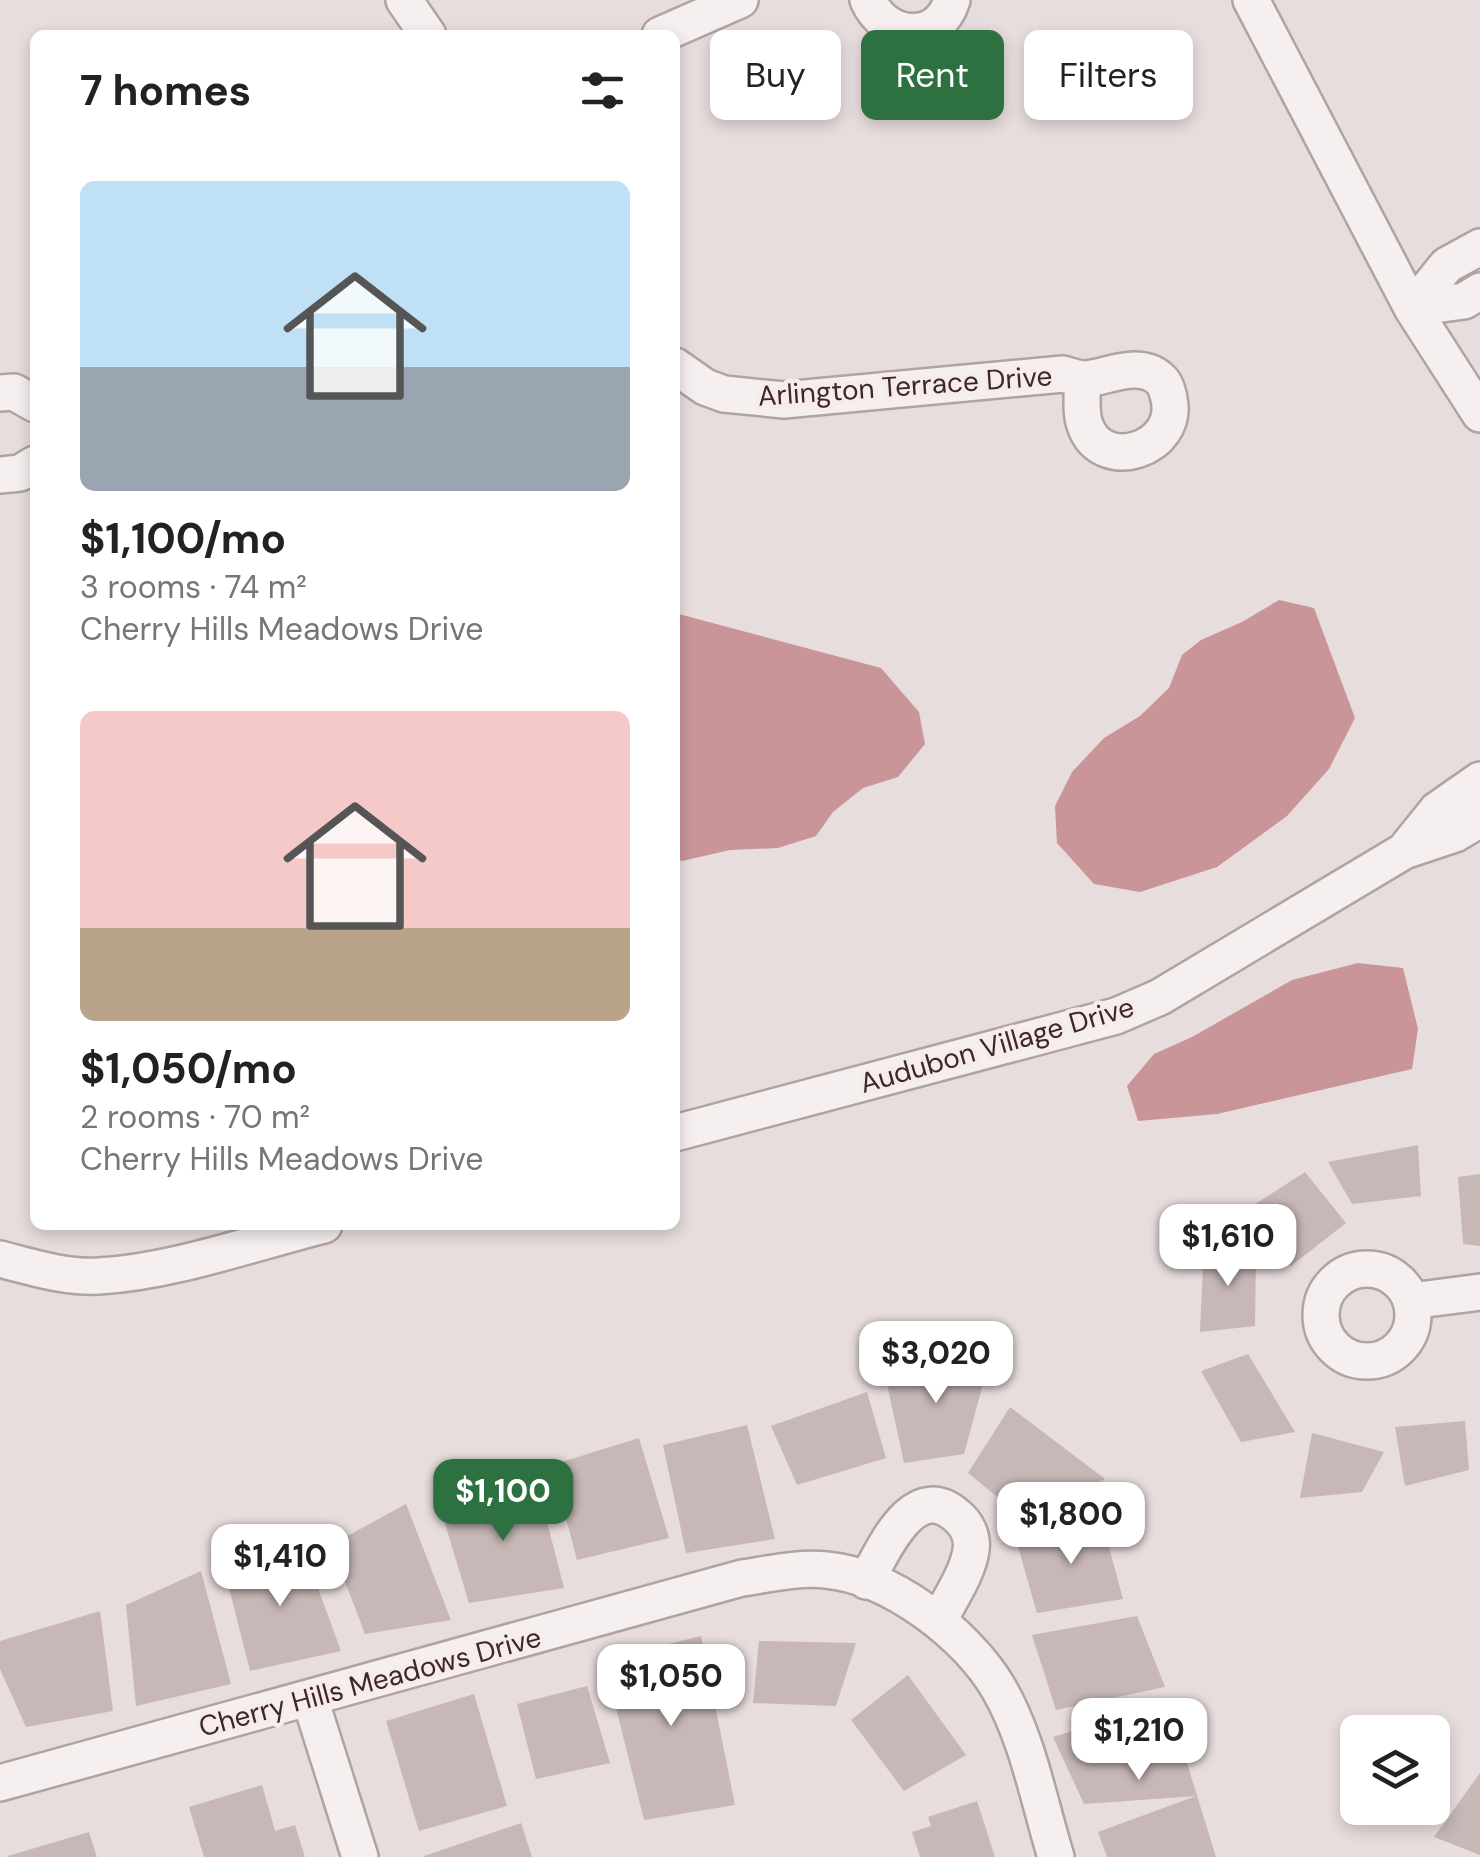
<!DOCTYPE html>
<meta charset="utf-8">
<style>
:root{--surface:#fff;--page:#f6f6f6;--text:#222;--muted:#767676;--accent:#2d7140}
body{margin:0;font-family:"DM Sans",sans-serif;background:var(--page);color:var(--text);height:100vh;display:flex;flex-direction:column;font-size:38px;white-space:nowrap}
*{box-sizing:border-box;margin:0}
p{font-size:32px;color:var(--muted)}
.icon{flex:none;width:55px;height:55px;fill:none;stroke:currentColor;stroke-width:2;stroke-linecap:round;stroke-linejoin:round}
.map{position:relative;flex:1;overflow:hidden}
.panel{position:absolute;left:30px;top:30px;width:650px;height:1200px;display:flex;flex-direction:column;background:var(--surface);border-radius:15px;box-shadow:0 5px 15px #0003}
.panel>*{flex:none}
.hud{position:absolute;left:710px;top:30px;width:620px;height:90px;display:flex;gap:20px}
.fabs{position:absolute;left:1340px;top:1715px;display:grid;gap:20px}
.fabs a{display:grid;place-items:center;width:110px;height:110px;border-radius:15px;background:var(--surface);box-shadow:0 5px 15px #0003;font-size:50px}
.price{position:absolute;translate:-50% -85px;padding:0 22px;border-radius:20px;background:#fff;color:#222;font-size:32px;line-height:65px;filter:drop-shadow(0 2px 5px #0008)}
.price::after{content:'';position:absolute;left:50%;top:60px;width:30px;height:22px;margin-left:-15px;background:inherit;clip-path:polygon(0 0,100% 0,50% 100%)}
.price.selected{background:var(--accent);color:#fff}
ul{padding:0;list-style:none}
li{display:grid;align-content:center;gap:20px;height:530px;padding:0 50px}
li span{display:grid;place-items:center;height:310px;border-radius:15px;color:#555}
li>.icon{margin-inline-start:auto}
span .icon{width:180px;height:180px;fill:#fffc;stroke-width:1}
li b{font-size:42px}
h2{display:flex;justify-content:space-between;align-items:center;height:120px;padding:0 50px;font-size:42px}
.chip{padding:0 35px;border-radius:15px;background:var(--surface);box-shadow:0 5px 15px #0003;font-size:35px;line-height:90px}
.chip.selected{background:var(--accent);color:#fff}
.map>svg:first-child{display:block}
.water{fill:#c99598}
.building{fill:#c7b7b6}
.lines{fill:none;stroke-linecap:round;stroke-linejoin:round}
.minor-casing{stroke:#b1a3a1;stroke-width:40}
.minor{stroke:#f5efef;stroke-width:35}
.labels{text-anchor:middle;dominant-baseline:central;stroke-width:9;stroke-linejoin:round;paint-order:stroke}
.street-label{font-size:28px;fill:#3e2725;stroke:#f5eceb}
</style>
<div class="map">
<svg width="1480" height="1857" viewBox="0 0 1480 1857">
<rect width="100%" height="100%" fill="#e7dddc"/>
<path class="water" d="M1279,600L1314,608L1355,718L1329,769L1287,816L1217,867L1140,892L1094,884L1057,843L1055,806L1072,772L1104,738L1140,716L1169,688L1182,655L1201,640L1242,622Z
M675,613L881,668L919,712L925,744L898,777L863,788L833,812L816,836L778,848L730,850L682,861L675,858Z
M1358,963L1403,968L1418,1029L1412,1069L1217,1114L1138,1121L1127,1086L1154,1054L1192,1037L1292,980Z"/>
<path class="building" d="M1418,1145L1421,1196L1352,1204L1328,1162Z
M1305,1172L1346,1223L1291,1266L1238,1215Z
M1480,1174V1246L1463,1244L1458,1177Z
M1204,1243L1256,1254L1255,1326L1200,1332Z
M991,1354L964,1454L904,1463L884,1370Z
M1248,1354L1295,1432L1241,1442L1201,1371Z
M867,1392L886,1458L797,1485L771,1426Z
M1010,1407L1105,1479L1023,1518L968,1473Z
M1465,1421L1469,1470L1405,1486L1395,1427Z
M747,1425L775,1539L686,1553L663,1445Z
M1312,1433L1384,1452L1362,1492L1300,1498Z
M639,1438L669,1538L577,1560L552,1465Z
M536,1479L564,1588L469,1603L440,1507Z
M406,1504L451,1620L365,1634L331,1545Z
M1100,1514L1123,1599L1037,1613L1017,1543Z
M300,1539L341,1651L250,1671L225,1572Z
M201,1571L231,1684L136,1706L126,1605Z
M100,1611L113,1711L26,1727L0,1669V1641Z
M1137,1616L1165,1687L1056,1710L1032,1635Z
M701,1636L735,1805L644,1820L604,1660Z
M759,1641L856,1643L836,1706L753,1703Z
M908,1675L966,1755L904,1791L851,1720Z
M587,1686L610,1763L536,1779L517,1704Z
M474,1694L507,1806L419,1831L386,1721Z
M1168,1702L1216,1857H1107L1098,1832L1196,1796L1084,1804L1053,1737Z
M1480,1773V1855L1434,1837Z
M262,1785L275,1831L295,1825L305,1857H204L189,1807Z
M977,1801L995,1857H920L912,1832L931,1826L928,1817Z
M521,1823L532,1857H424V1856Z
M89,1832L97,1857H8V1856Z"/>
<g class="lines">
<g class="minor-casing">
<path id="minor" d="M404,0L428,35
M868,0C885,39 938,45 952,0
M1251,0L1412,308L1480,414
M660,35L740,0
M1412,308L1447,265L1480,247
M1412,308L1464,301L1480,291
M675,366L705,387L724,394L784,400L1063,374C1070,376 1078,379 1085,379C1108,377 1139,360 1160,379C1165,383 1168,393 1169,399C1180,449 1102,475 1085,425C1080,412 1083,393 1082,379
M0,393L14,392L35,404
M0,475L20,473L35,464
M1404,851L1437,810L1480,780
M675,1133L1116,1016L1160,997L1404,851L1455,834L1480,819
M0,1259C31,1267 66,1278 99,1276C172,1272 252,1243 324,1225
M1321 1315a46 46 0 1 1 92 0a46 46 0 1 1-92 0Z
M1411,1301L1480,1292
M866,1581C883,1552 913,1477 957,1516C967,1524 973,1537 971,1550C968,1573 949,1600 939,1621
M310,1699L360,1857
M0,1783L742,1578C769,1574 798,1567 826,1570C891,1576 967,1634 999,1689C1028,1739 1039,1802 1056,1857"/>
</g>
<use href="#minor" class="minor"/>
</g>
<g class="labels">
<g class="street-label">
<text transform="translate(905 386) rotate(-4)">Arlington Terrace Drive</text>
<text transform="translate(997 1045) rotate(-16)">Audubon Village Drive</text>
<text transform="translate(370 1682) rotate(-15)">Cherry Hills Meadows Drive</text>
</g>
</g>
</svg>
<div class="fabs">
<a><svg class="icon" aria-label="layers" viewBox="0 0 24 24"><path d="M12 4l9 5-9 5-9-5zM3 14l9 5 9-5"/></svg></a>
</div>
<b class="price" style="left:1228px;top:1289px">$1,610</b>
<b class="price" style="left:936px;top:1406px">$3,020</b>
<b class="price selected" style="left:503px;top:1544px">$1,100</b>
<b class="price" style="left:1071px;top:1567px">$1,800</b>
<b class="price" style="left:280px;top:1609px">$1,410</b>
<b class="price" style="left:671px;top:1729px">$1,050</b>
<b class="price" style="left:1139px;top:1783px">$1,210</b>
<div class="hud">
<a class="chip">Buy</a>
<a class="chip selected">Rent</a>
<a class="chip">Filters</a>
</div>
<section class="panel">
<h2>7 homes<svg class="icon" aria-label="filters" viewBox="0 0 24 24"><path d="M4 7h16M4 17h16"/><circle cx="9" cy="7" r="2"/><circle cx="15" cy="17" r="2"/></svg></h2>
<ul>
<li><span style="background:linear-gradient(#bfe0f5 60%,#9aa5b1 0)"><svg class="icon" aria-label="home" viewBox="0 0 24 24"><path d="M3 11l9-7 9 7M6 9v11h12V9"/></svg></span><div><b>$1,100/mo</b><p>3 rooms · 74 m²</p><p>Cherry Hills Meadows Drive</p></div></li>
<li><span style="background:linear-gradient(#f6c9c9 70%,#b9a48a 0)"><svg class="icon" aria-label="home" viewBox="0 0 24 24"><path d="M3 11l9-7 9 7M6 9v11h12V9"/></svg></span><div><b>$1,050/mo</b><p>2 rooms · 70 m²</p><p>Cherry Hills Meadows Drive</p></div></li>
</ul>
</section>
</div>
